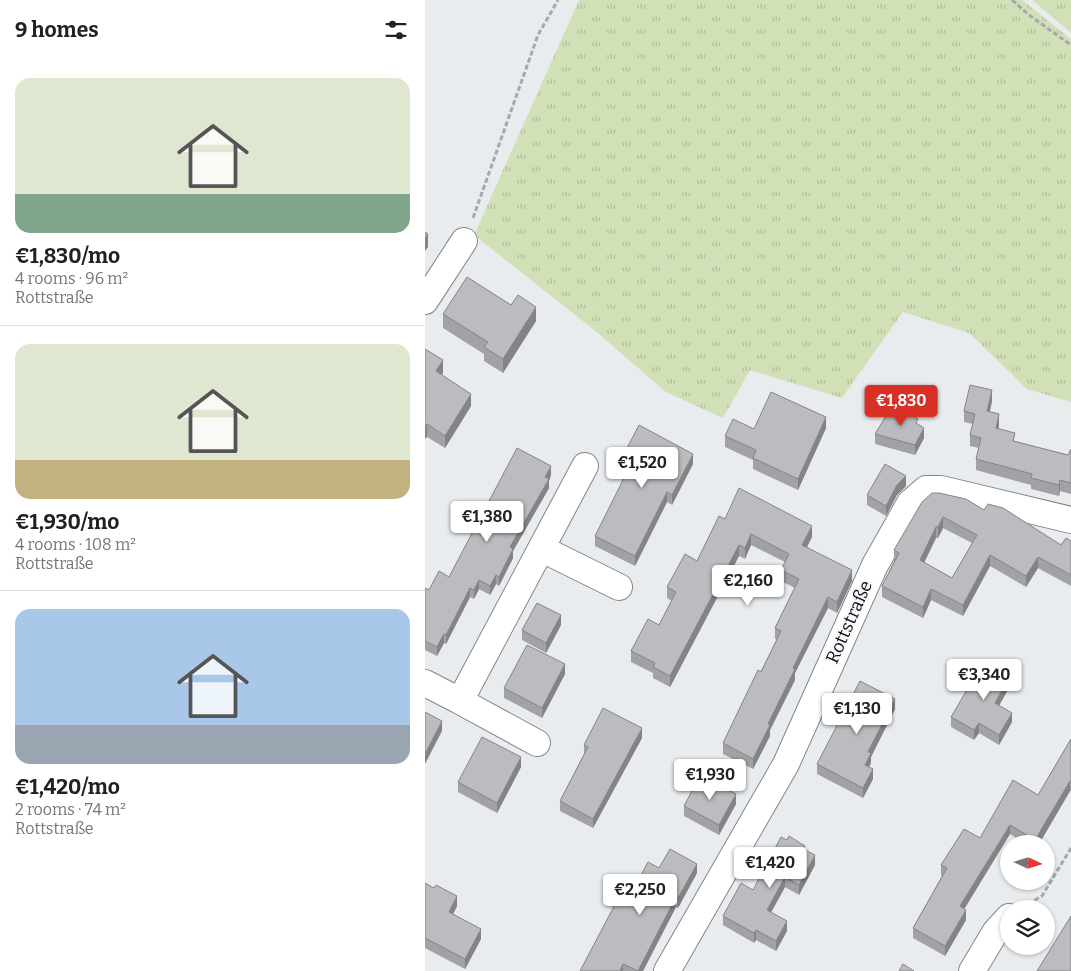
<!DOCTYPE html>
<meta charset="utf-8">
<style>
:root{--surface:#fff;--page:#f2f2f2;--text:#202124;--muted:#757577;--line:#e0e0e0;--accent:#d93025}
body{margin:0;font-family:Bitter,serif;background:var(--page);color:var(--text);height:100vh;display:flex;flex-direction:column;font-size:19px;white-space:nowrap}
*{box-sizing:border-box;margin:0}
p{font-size:16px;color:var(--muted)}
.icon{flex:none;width:28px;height:28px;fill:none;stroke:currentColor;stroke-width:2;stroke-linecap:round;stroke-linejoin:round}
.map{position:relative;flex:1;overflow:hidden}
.details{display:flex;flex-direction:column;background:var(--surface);width:425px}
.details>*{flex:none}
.needle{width:32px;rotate:94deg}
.fabs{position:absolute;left:575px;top:835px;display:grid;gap:10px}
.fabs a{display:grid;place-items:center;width:55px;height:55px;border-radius:50%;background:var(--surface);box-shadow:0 1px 4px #0004;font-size:25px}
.price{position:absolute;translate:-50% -42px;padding:0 11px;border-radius:5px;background:#fff;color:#222;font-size:16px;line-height:32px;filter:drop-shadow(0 1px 2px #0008)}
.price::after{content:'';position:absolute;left:50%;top:30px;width:15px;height:11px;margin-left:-8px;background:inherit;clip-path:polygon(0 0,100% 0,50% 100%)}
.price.on{background:var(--accent);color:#fff}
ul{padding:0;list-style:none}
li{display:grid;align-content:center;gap:10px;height:265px;padding:0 15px}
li+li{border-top:1px solid var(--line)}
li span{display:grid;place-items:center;height:155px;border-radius:15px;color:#555}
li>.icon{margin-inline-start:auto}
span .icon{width:90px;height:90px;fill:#fffc;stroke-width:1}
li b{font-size:21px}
h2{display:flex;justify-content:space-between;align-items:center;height:60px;padding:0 15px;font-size:21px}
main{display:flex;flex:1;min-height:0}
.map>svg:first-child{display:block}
.grass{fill:url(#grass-tufts)}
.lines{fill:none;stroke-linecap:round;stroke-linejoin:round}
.street-casing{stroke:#838588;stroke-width:28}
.path{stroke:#a6a9ab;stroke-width:3;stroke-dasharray:5 2.5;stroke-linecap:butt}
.street{stroke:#fff;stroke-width:26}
.wall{fill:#a2a2a5;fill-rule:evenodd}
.shaded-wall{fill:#848486}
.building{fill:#bcbcc0;stroke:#848486;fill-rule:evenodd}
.labels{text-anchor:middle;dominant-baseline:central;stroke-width:4.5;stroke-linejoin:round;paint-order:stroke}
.street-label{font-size:18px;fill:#0e0f10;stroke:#f7f9fc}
</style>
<main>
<section class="details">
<h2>9 homes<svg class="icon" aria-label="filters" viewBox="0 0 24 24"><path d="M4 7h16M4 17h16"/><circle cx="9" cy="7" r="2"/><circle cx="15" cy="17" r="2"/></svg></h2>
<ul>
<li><span style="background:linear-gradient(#dfe7d0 75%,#7fa58c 0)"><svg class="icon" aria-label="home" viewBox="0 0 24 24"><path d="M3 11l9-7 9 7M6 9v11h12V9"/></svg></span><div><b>€1,830/mo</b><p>4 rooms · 96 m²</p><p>Rottstraße</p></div></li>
<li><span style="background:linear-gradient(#dfe7d0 75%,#c2b280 0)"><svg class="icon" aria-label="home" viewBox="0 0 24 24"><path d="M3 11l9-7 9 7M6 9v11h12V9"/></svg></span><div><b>€1,930/mo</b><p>4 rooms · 108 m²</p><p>Rottstraße</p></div></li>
<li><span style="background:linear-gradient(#a9c7e8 75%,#9aa5b1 0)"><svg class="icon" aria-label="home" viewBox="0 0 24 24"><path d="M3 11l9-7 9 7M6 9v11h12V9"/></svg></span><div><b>€1,420/mo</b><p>2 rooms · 74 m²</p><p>Rottstraße</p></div></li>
</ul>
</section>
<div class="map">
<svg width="646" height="971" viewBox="0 0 646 971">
<defs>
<pattern id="grass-tufts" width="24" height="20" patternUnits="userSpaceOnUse" patternTransform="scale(1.25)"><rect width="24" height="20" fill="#d1e0b7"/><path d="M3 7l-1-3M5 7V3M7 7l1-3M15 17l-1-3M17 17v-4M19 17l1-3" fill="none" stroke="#b2bf9c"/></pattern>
</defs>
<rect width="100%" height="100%" fill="#e9ecef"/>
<path class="grass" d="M154,0H597L646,39V402L602,389L544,333L478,312L417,398L325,370L298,418L241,392L168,329L49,235Z
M607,0H646V33Z"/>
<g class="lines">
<g class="street-casing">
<path id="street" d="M0,301L39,241
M117,549L194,587
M0,683L35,701L160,466
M35,701L112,743
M242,971L361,764L450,565L485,503L501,489H516L646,520
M547,971L571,931L584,917"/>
</g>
<path class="path" d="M587,0L604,15L646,45
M48,218L113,35L133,0
M603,904L617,896L646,848"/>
<use href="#street" class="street"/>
</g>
<path class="wall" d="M18,314L111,321L78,373L59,361V354L18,328Z
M0,349L18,373L17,375L46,406L20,448L2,437Z
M567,401L565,412L574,426L573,428L590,441L643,455L646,449V494L635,491L634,496L606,489V485L551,470V459L554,448L545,446V435L548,424L539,422V411Z
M475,413L493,425L499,438L490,455L450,444V434Z
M401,428L373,490L328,469V460L300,447V436L329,429Z
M268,464L247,505L242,502L210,566L170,546V536L199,480L192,477V467Z
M126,475L124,481V488L88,551V558L74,586L71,584L65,595L54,589L49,599L45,597L21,644L19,643L12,656L0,650V588L4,590L24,577Z
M481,486L472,495L461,516L442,505V495Z
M514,493L559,510L636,545L646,541V586L613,568L601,587L565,566L538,616L506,600L498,618L457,597V586L469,561V550ZM518,528L547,543L527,578L499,563L511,538H513Z
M300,519L387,537L382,547L427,581L412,613L403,608L370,673V680L345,730V736L328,769L298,754V743L352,640L350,639V628L370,588L356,581V570L360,562L326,545L320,559L314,556L245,687L228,678V673L206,662V651L234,625L247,601L242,598V587L272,561Z
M136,625L121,653L97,640V630Z
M140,674L117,718L79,698V688Z
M585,686L574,705L587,722L574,745L554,733L549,740L526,727V717Z
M470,709L446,757V763L444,767L448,779L438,798L392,774V764Z
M217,738L168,828L135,811V801L159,754V745Z
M646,739V791H645L614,844H600L585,834L539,909L541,920L520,956L488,938V928L517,876L516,875V865L555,838L613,795Z
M96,767L72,813L33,792V782Z
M277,789L311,804L294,835L259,816V806Z
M380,850L390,865L374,895L360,887L346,912L362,931L351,951L331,940L329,943L298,925V916L328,890Z
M234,868L272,873L253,908L251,907L218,971H155L204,898Z
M0,883L32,906L28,914L56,939L40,969L0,948Z"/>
<path class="shaded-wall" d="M3,234V247L0,251V239Z
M111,307V321L78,373V359Z
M18,360V373L11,384V371Z
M567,390V401L562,422V411Z
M46,394V406L20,448V436Z
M574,414V426L571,439V428Z
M401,417V428L373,490V479Z
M2,424V437L0,439V427Z
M499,428V438L490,455V445Z
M268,454V464L247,505V495Z
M126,466V475L124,481V488L88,551V558L74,586V577L85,547Z
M481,476V486L472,495L461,516V506L472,485Z
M635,480V491L634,496V485Z
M242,492V502L210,566V556Z
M518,517V528L513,538V527Z
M387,526V537L377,556V545Z
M511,527V538L495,571V560Z
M326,534V545L320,559V548Z
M314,545V556L245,687V676Z
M565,555V566L538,616V605Z
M613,557V568L601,587V576Z
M427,570V581L412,613V602Z
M71,575V584L65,595V586Z
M54,580V589L49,599V590Z
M45,588V597L21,644V635Z
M506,589V600L498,618V607Z
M403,597V608L370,673V680L345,730V736L328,769V759L343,724L368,668Z
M136,615V625L121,653V643Z
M19,634V643L12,656V647Z
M140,664V674L117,718V708Z
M585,676V686L570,713V703Z
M470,699V709L446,757V763L440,775V765L443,752Z
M587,713V722L574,745V735Z
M17,721V731L0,764V754Z
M554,723V733L549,740V730Z
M217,728V738L168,828V819Z
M96,757V767L72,813V803Z
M448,769V779L438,798V788Z
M645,781V791L614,844H610V840Z
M311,794V804L294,835V825Z
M585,825V834L535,916V906Z
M390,855V865L374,895V885Z
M272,864V873L253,908V898Z
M360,877V887L342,920V910Z
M32,896V906L24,922V912Z
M251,897V907L218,971H213Z
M541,910V920L520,956V946Z
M362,921V931L351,951V941Z
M56,929V939L40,969V959Z
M331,930V940L329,943V933Z
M198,964V971H195Z"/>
<path class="building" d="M0,232L3,234L0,239Z
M42,277L86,305L93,295L111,307L78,359L59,347L63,342L18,314Z
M0,349L18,360L11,371L46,394L20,436L2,424L0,427Z
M545,385L567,390L562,411L574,414L571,428L590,433L588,441L643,455L646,449V483L635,480L634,485L606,478L607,474L551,459L556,438L545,435L550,414L539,411Z
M346,392L401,417L373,479L328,458L331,450L300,436L308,419L329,429Z
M466,408L475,413L477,410L493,419L491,423L499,428L490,445L450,434Z
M214,425L268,454L247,495L242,492L210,556L170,536L202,472L192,467Z
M92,448L126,466L120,477L124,479L85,547L88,549L74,577L71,575L65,586L54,580L49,590L45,588L21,635L19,634L12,647L0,641V588L4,590L14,571L24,577Z
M460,464L481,476L472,485L461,506L442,495Z
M314,488L387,526L377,545L427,570L412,602L403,597L368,668L370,669L343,724L345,725L328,759L298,743L333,670L336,672L356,631L350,628L374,579L356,570L364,554L326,534L320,548L314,545L245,676L228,667L230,663L206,651L223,619L234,625L251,592L242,587L260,554L272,561L294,516L300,519Z
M507,493H514L541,499L559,510L563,504L578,508L636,545L641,538L646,541V575L613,557L601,576L565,555L538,605L506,589L498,607L457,586L474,553L469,550L497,502ZM518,517L552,535L527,578L495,560L511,527H513Z
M112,603L136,615L121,643L97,630Z
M102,645L140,664L117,708L79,688Z
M559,661L585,676L570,703L587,713L574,735L554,723L549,730L526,717Z
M435,681L470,699L443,752L446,753L440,765L448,769L438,788L392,764Z
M178,708L217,728L168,819L135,801L163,747L159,745Z
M0,712L17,721L0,754Z
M57,737L96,757L72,803L33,782Z
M646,739V781H645L610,840L585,825L535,906L541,910L520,946L488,928L522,868L516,865L539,829L555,838L588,780L613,795Z
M282,779L311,794L294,825L259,806L270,785L277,789Z
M364,836L380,846L378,849L390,855L374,885L360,877L342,910L362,921L351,941L331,930L329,933L298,916L316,883L328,890L356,837L362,840Z
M245,849L272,864L253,898L251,897L213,971L198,964L195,971H155L196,893L204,898L223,862L234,868Z
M0,883L9,888L11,885L32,896L24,912L56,929L40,959L0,938Z
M646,916V971H612Z
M478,964L489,971H474Z"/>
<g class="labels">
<g class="street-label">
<text transform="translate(424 622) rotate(-66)">Rottstraße</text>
</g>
</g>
</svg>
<div class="fabs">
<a><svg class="needle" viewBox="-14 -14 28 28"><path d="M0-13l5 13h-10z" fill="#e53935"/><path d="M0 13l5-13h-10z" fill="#757577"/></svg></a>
<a><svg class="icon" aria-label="layers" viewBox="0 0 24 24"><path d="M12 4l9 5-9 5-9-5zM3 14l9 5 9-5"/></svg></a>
</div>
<b class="price on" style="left:476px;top:427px">€1,830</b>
<b class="price" style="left:217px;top:489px">€1,520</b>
<b class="price" style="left:62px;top:543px">€1,380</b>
<b class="price" style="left:323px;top:607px">€2,160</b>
<b class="price" style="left:559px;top:701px">€3,340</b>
<b class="price" style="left:432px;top:735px">€1,130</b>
<b class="price" style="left:285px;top:801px">€1,930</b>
<b class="price" style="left:345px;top:889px">€1,420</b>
<b class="price" style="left:215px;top:916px">€2,250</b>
</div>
</main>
